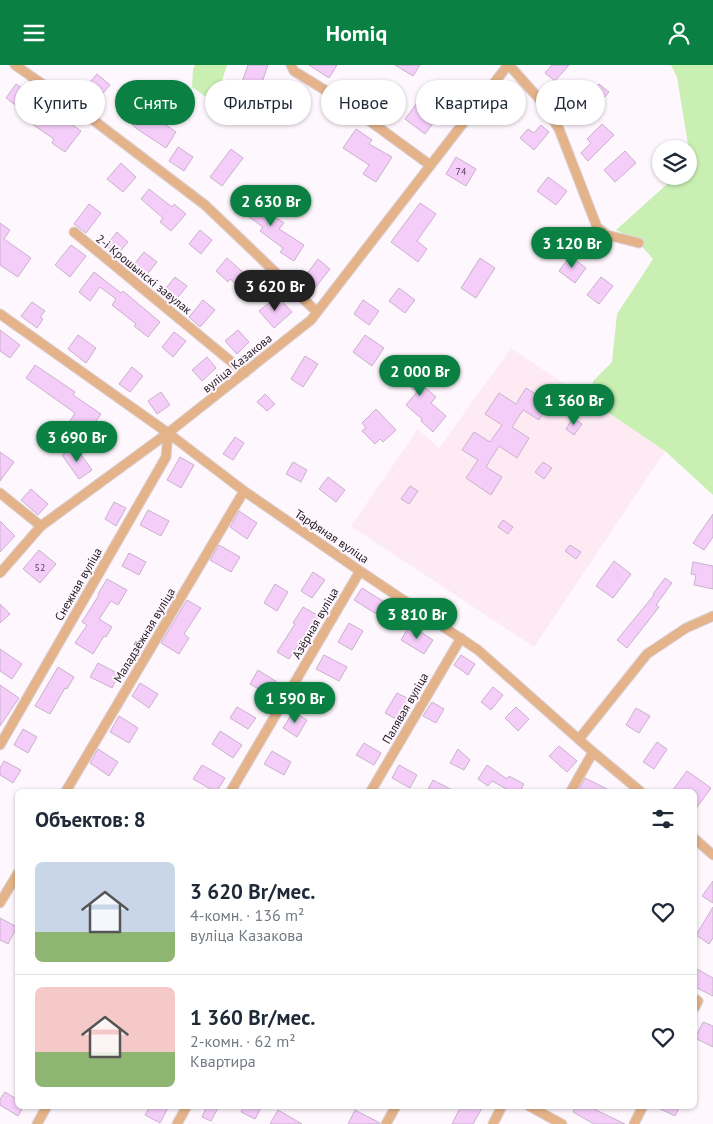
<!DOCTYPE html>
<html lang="ru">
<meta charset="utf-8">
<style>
:root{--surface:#fff;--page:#f6f6f7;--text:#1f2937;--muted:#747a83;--line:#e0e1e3;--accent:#0b8043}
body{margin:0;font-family:"PT Sans",sans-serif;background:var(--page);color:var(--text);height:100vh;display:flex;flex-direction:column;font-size:19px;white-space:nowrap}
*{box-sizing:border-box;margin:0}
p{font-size:16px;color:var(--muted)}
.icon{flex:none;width:28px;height:28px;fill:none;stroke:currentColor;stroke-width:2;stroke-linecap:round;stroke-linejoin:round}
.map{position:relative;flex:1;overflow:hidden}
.drawer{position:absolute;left:15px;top:724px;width:682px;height:320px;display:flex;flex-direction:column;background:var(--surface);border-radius:8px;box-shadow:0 1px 4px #0004}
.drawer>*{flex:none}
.guide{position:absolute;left:15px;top:15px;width:684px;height:45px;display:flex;gap:10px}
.controls{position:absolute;left:652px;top:75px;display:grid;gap:10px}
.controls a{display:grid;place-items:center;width:45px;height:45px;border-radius:50%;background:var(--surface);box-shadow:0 1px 4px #0004;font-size:25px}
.price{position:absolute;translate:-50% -42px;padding:0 11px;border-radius:18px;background:var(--accent);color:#fff;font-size:16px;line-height:32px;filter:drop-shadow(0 1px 2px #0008)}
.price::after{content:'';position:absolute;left:50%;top:30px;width:15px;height:11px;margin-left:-8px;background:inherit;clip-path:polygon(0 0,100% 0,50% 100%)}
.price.current{background:#222;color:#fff}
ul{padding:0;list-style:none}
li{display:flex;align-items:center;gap:15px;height:125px;padding:0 20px}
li+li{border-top:1px solid var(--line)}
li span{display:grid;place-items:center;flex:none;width:140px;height:100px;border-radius:8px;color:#555}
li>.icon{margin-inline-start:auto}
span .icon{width:60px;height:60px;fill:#fffc;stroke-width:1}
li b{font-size:21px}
h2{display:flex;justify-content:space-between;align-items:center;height:60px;padding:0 20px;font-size:21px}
.tag{padding:0 18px;border-radius:22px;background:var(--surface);box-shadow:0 1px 4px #0004;font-size:18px;line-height:45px}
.tag.current{background:var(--accent);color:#fff}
header{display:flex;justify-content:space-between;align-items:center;height:65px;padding:0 20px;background:var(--accent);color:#fff;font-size:22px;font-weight:700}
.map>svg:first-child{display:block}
.medical{fill:#fdeaf3}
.green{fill:#c9efb3}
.building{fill:#f4cdf8;stroke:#cab1cd}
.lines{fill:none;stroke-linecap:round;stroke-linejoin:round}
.street-casing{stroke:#dad4da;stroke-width:11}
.street{stroke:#e5b38a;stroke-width:9}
.labels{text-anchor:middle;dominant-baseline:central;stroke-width:4;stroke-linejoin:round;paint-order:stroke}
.number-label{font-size:10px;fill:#554456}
.street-label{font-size:12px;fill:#201620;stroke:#fef8fe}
</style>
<header><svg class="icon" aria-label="menu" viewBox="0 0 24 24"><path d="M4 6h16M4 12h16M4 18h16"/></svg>Homiq<svg class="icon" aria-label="person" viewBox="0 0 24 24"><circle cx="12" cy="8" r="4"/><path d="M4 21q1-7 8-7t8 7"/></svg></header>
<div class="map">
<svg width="713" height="1059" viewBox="0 0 713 1059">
<rect width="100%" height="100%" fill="#fef8fe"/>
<path class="medical" d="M511,283L665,386L534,582L351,461L418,364L439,383Z"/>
<path class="green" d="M195,0H227L221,19L232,32L222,44L192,22L193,4Z
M671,0H713V430L665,386L591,336L593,316L612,297L617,249L653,194L639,178L616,165L676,111H689V100L691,98L677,12Z"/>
<path class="building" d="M248,0H268L253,43L235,37Z
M309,0H337L329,13Z
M395,0H420L413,11Z
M552,0H569L555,16L545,8Z
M97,9L110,20L97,35L84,24Z
M16,19L81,66L65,87L52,78L54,74L29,57L33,53L6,33Z
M599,19L609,27L598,40L588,31Z
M294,20L308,31L292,52L277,40Z
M370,22L391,36L382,50L361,36Z
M573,34L584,43L571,58L560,49Z
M129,36L154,60L158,54L176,67L166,83L137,64L119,47Z
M417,38L437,53L425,69L405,54Z
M602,59L614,70L588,96L581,88L591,78L587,74Z
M541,60L549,67L534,85L520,73L528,64L534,68Z
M356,64L372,75L369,79L392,92L376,117L363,109L369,100L343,83Z
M178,82L193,92L184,106L169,96Z
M231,84L243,93L222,121L210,112Z
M625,86L636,98L615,117L604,105Z
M456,92L476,104L466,121L446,109Z
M121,98L136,112L123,127L107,114Z
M548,112L567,126L556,140L537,126Z
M149,124L172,142L174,139L186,149L171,166L160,157L163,153L141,134Z
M251,129L264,138L261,143L284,158L279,164L304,180L294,196L280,187L283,183L260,166L263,162L239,145Z
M420,138L436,149L417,176L427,184L418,197L391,177Z
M89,139L101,148L86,168L74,159Z
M0,158L10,165L4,174L31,193L18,212L0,200Z
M200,165L212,175L201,189L189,179Z
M117,167L128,177L117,190L106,181Z
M71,180L86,191L70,212L55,200Z
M144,187L157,197L145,212L132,202Z
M570,191L586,203L575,218L559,206Z
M227,193L246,210L249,207L262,218L251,231L230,214L228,217L216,206Z
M480,193L495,203L476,233L461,223Z
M318,194L330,204L315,223L303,214Z
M94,207L121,228L123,226L160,257L148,272L134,261L136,259L112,240L116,234L100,222L90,236L79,227Z
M175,212L187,221L174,237L162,228Z
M601,212L613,221L599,239L587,230Z
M399,223L415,235L405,248L389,236Z
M277,231L292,247L274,263L259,246Z
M203,235L215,245L200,262L189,252Z
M363,235L379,246L369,260L354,249Z
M32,237L45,246L40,252L43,254L37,263L21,251Z
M0,265L20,280L10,293L0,286Z
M238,265L249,277L237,289L225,276Z
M174,267L186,276L173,292L162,282Z
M78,270L96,283L86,298L68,284Z
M365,270L384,283L372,301L353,287Z
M305,291L318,299L303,322L291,314Z
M207,292L216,303L202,316L192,305Z
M406,293L419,304L413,312L436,332L431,338L446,351L433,367L421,356L422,354L406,340L417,327L394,308Z
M35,300L75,327L73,330L101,349L86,371L68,359L75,348L26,313Z
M132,302L143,311L130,327L119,319Z
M526,323L550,338L539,355L523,345L512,362L529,373L517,393L499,381L486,402L502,412L491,430L466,413L478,395L462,385L474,367L490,377L502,360L485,349L499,328L516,339Z
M161,327L170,340L157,349L148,336Z
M265,329L275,339L267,346L257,337Z
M376,344L396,365L383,377L380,374L375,379L362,366L366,363L362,358Z
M573,353L582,359L574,370L566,364Z
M235,372L244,378L233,395L223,389Z
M75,381L92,405L79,414L62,390Z
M0,387L14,397L0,416Z
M180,392L194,400L181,423L167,415Z
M293,397L307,405L301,417L286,409Z
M543,397L552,403L544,414L535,407Z
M328,412L345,425L336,437L319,424Z
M410,421L418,426L409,439L401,434Z
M31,424L48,439L38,450L21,435Z
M114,437L126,443L116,461L105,454Z
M148,445L169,456L161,471L140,460Z
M239,446L257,458L247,474L230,462Z
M713,449V472L704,485L693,478Z
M503,455L513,462L508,469L498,462Z
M0,456L15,471L0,487Z
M219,480L240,492L231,507L210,495Z
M570,480L581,487L576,494L565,486Z
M39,485L56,499L40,518L23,504Z
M129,488L146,497L139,510L122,501Z
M614,496L631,509L613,533L596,521Z
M693,497L713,501V524L694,520L696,510L691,509Z
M313,507L325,515L312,533L301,526Z
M665,513L672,518L656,540L659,542L627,583L617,575L654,530L653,529Z
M107,514L127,525L118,540L111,536L99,554L112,562L106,572L104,571L93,589L75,578L87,560L82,557L99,530L98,529Z
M275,519L288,527L277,546L264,538Z
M362,523L389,540L381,552L354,535Z
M187,535L201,543L184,569L189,573L179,589L161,578Z
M0,539L10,549L0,558Z
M303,542L319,551L310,567L307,566L289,594L277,587L295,559L293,558Z
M349,558L363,566L352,585L338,577Z
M410,560L433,575L424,589L401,575Z
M0,584L22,599L12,614L0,606Z
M324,590L347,602L339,616L316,604Z
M461,590L475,599L468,610L454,600Z
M98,598L119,609L112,623L90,612Z
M58,602L74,612L67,624L65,623L50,649L35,641Z
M258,605L277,617L269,630L250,619Z
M140,618L158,629L149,643L132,631Z
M0,620L19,633L0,661Z
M493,622L503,630L491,645L481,637Z
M316,623L332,631L325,645L309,637Z
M397,628L409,634L398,655L385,648Z
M432,637L444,644L436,658L423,651Z
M237,642L256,653L248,664L230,653Z
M516,642L529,654L518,666L505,653Z
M636,643L650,651L639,668L626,660Z
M293,647L307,655L297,672L283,663Z
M119,651L138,663L129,678L110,667Z
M23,664L37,672L28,688L14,680Z
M220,666L242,680L233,693L212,679Z
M657,677L667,684L654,704L643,697Z
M364,678L381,688L374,700L356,690Z
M559,681L577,696L567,707L549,691Z
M98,684L118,697L109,711L90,698Z
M458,684L470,695L464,705L450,698Z
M272,686L291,697L284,710L264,699Z
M4,696L21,705L13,718L0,710V703Z
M202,700L225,713L217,726H214L193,714Z
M399,700L417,710L410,723L392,713Z
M487,700L507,714L509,711L524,719L520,726H510L492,716L488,721L478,714Z
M687,706L711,723L695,745V726H672Z
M585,713L611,726H578Z
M433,715L454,726H427Z
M713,816V838L702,831Z
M713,842V873L709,879L696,870Z
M0,853L17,862L8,879L0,875Z
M695,903L713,913V931L695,922Z
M703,957L713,961V982L695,973Z
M5,1027L18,1035V1041H24L18,1051L0,1040V1034Z
M150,1041H169L160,1058L145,1050Z
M207,1041H219L211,1056L202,1052Z
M244,1041H262L255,1054L241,1047Z
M461,1041H483L473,1059H452Z
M576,1041H595L594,1044L625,1059H594L573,1047Z
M654,1041H680L675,1051Z
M278,1045L302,1059H270Z
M355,1045L380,1058V1059H348Z"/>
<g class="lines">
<g class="street-casing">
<path id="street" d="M15,0L84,48L205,140L317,247
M291,0L294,6L341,35L430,100
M509,0L542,37L559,64L597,162L607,170L639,178
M74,167L245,308
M0,249L168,368L244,426L360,506L478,585L593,687L640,726
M0,428L41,461
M0,508L41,461L168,368L311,255L508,0
M579,674L647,589L686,563L713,551
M0,680L166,392L168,368
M66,726L244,426
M231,726L360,506
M371,726L461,573
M571,726L593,687
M695,774L713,790
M0,838L18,808
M695,934L698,936L695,942
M529,1041L562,1059
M37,1059L47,1041
M177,1059L187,1041
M386,1059L396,1041
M493,1059L502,1041
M634,1059L643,1041"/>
</g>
<use href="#street" class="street"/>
</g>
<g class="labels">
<g class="number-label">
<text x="461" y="106">74</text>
<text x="40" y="502">52</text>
</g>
<g class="street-label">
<text transform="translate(144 209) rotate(39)">2-і Крошынскі завулак</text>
<text transform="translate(237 298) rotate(-39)">вуліца Казакова</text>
<text transform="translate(332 471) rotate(34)">Тарфяная вуліца</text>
<text transform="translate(78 519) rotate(-60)">Снежная вуліца</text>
<text transform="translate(315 558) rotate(-60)">Азёрная вуліца</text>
<text transform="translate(144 570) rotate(-59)">Маладзёжная вуліца</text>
<text transform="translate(405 643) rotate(-60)">Палявая вуліца</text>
</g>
</g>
</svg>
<div class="controls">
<a><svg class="icon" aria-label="layers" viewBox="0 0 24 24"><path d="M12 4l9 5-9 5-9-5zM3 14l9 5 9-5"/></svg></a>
</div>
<b class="price" style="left:271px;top:162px">2 630 Br</b>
<b class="price" style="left:572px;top:204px">3 120 Br</b>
<b class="price current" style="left:275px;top:247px">3 620 Br</b>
<b class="price" style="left:420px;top:332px">2 000 Br</b>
<b class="price" style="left:574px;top:361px">1 360 Br</b>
<b class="price" style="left:77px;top:398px">3 690 Br</b>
<b class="price" style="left:417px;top:575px">3 810 Br</b>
<b class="price" style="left:295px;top:659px">1 590 Br</b>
<div class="guide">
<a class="tag">Купить</a>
<a class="tag current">Снять</a>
<a class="tag">Фильтры</a>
<a class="tag">Новое</a>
<a class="tag">Квартира</a>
<a class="tag">Дом</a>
</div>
<section class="drawer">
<h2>Объектов: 8<svg class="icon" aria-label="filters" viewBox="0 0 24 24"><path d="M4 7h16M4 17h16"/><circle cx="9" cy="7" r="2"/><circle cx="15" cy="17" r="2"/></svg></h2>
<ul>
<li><span style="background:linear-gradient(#c9d6e8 70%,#8fb573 0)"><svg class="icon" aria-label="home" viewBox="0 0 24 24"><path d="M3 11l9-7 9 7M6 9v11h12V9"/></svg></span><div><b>3 620 Br/мес.</b><p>4-комн. · 136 m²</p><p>вуліца Казакова</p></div><svg class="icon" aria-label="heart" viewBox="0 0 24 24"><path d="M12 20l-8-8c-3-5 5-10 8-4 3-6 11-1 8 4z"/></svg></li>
<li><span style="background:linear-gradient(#f6c9c9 65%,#8fb573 0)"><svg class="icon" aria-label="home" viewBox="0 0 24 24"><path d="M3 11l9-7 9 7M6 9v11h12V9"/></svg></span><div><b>1 360 Br/мес.</b><p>2-комн. · 62 m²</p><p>Квартира</p></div><svg class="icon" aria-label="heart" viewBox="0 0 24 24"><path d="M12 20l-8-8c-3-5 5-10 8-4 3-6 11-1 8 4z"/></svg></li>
</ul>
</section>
</div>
